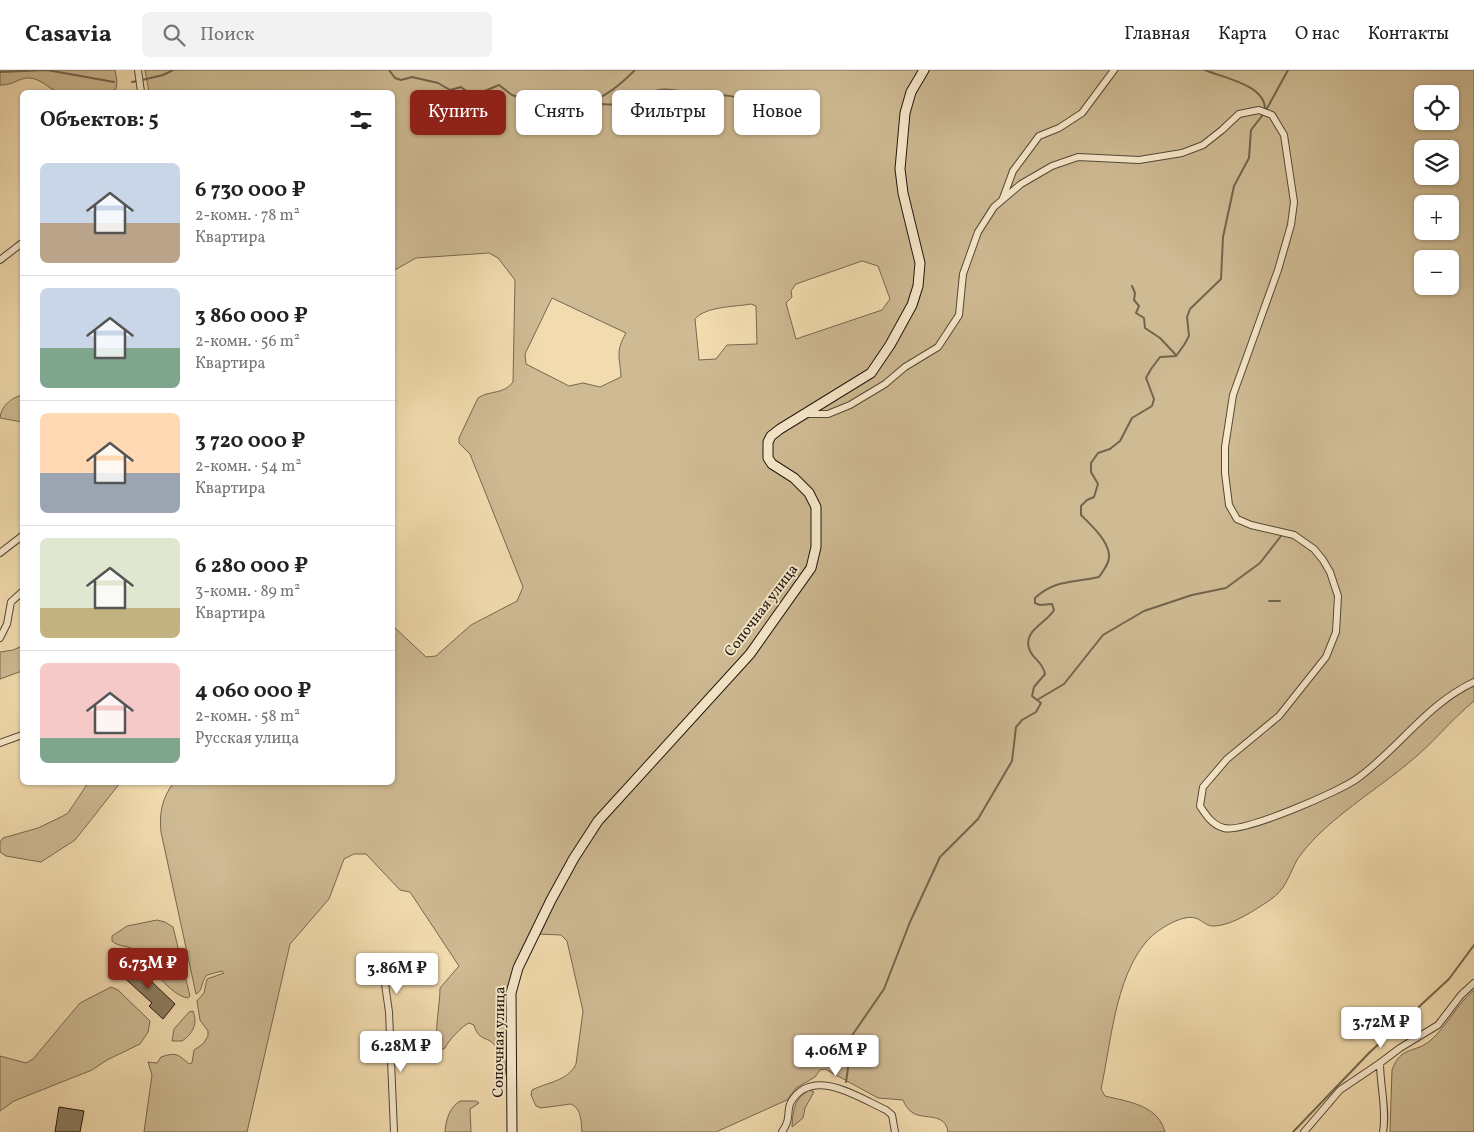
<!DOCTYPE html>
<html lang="ru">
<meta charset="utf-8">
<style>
:root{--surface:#fff;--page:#f2f2f2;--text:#222;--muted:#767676;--line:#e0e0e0;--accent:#8f2418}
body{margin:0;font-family:Vollkorn,serif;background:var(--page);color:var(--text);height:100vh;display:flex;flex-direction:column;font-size:19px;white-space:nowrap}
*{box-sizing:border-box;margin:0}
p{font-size:16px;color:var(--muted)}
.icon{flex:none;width:28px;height:28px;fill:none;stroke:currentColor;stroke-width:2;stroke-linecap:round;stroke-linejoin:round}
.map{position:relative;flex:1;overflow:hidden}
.panel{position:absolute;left:20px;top:20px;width:375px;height:695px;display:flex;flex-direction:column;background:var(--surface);border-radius:8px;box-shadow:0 1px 4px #0004}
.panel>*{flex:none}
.banner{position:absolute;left:410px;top:20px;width:475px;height:45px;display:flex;gap:10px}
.controls{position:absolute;left:1414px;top:15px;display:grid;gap:10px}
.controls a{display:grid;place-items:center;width:45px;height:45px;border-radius:8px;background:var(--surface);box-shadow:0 1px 4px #0004;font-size:25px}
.price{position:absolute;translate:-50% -42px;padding:0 11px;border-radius:5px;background:#fff;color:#222;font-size:16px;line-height:32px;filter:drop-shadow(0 1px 2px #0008)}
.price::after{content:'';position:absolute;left:50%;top:30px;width:15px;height:11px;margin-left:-8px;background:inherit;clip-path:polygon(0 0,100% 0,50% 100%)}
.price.on{background:var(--accent);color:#fff}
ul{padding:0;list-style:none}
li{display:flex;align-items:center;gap:15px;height:125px;padding:0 20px}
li+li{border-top:1px solid var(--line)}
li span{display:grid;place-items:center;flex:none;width:140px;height:100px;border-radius:8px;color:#555}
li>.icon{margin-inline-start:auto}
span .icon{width:60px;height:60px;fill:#fffc;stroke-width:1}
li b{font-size:21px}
h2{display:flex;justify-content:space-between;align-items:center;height:60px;padding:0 20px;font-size:21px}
.chip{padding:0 18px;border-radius:8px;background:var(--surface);box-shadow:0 1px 4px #0004;font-size:18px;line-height:45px}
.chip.on{background:var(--accent);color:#fff}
header{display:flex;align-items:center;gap:30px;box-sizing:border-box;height:70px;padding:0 25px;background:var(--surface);border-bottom:1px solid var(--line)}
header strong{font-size:24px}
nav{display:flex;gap:28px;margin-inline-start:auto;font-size:18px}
.search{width:350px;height:45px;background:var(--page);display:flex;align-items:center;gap:12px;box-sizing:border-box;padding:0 18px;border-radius:8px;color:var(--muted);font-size:19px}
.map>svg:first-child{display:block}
.green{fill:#ceba93;stroke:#766850;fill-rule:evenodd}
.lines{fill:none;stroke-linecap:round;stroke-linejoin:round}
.stream{stroke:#72654d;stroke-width:2}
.building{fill:#8d7d61;stroke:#1f160d}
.street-casing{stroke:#544836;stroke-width:8}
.secondary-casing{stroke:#1f160d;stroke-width:11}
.street{stroke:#f7e8cb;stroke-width:6}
.secondary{stroke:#f7e8cb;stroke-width:9}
.labels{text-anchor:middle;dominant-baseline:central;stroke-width:4;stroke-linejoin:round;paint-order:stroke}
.street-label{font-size:15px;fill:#1f160d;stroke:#f7e8cb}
</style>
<header>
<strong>Casavia</strong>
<div class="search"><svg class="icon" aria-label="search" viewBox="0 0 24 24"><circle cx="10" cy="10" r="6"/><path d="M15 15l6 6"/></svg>Поиск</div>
<nav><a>Главная</a><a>Карта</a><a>О нас</a><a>Контакты</a></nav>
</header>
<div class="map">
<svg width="1474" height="1062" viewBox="0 0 1474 1062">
<rect width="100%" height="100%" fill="#f2dcaf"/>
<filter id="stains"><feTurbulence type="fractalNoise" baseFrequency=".004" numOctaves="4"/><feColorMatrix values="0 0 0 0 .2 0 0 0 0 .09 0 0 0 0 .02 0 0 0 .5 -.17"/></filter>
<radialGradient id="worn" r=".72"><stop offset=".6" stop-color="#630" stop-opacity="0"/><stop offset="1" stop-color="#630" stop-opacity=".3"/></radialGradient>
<path class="green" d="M0,0H115L117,11L116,19L109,22C98,23 66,25 58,22C48,18 41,9 30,8C20,7 12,16 0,15Z
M145,0H1474V631C1451,650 1433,673 1411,691C1381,716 1347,737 1319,764C1311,772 1303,781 1297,790C1288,807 1286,819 1270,830C1255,840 1233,855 1215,856C1206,857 1203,850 1195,848C1181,844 1155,861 1146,872C1115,909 1111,973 1101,1019L1105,1026C1129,1032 1158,1035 1165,1062H948C945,1042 925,1050 913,1043C908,1040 905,1035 903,1030L878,1028L825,999L820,1000L815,1007L796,1018L787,1030L716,1062H582C581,1052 582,1039 571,1034L541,1038L536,1036L531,1025L532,1020C548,1012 568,1011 576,994L583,941L567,871L561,865L537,864L523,876L514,900L505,1005L502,1006C498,997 501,986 496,977C490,966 478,972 474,955L469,953C462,956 448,971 445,978L441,980L438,977C434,957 440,938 440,918L459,896L410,822L400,820L366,784H354L344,789L329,829L290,874L247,1062H144L152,1005L148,992L157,993L161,987C176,982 178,984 189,994L192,993L194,980L203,974L208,966V961L200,950L197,931L204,923L207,909L224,903L222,901L207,905C201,911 203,921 196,924L161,762C159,743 162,728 174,712H392L393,556L426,587L436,586L471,555L517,531L523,517L470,384L459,373V368L478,328C489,320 504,325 513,312L515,210L498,188L489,183L416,188L393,201L392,22H149ZM1422,24H1450V51H1422ZM1422,79H1450V106H1422ZM1422,134H1450V161H1422ZM1422,189H1450V216H1422ZM862,191L878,196L890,229L882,240L796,269L786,233L792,227L791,221L796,214ZM552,228L626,263C615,282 620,287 621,307L600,317L583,313L569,316L526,294L525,284ZM751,234L756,236L757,274L727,275L716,289L699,290L695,249C706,236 735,237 751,234Z
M22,325V352L0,348C1,336 11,328 22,325Z
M22,576V601L0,609V582L13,580Z
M88,713H120L75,770L41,792L6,786L0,782V772L3,768L38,758L63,746L68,743Z
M157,850L165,852L173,857L190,926L188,928C171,926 148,894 136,882C129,874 119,878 112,871V866L127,856Z
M111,917L118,920L150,951L148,962L140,974L107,990L92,1000L14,1031L0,1041V986L26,993L33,989L80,933Z
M1474,920V1062H1390L1392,1000C1401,975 1415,984 1431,970C1447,956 1457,934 1474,920Z
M193,941C198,953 193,964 182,971H172L174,959L189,942Z
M809,1020L814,1022L805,1038L803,1048L792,1057C793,1041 794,1029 809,1020Z
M460,1031H476L479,1033L470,1039L471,1062H445C446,1050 449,1038 460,1031Z"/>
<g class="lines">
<path class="stream" d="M389,0L395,8L401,10L412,7L438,13L450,20L461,17L473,26L499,15L512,25L528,30L556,22C564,28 584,34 594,30C608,25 624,11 635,0
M1205,0C1224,8 1266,15 1265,40
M0,2L47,0L114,12
M142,10L163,5L173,0
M132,12L137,11
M592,31C615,42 636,24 659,20C670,18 680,22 690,23C712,25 735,23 754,34
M1132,216L1135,223L1134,230L1139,236L1136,243L1144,248L1145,258L1160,268L1176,285
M1269,531H1280
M1037,630L1032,626L1034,617L1045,604C1042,591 1035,591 1030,581C1021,561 1046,554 1054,540L1052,534L1040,535L1035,533V528C1055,509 1074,513 1099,507C1103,501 1110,493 1109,485C1108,470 1091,455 1081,445V436L1087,430L1094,427L1098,414L1091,402V393L1098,383L1110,379L1120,371L1132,348L1152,336L1154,329L1146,308L1151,299L1160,287L1176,286L1184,275L1189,266L1187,247L1190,239L1221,209L1223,167L1234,116L1249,88L1251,60L1265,42L1288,0
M846,1012L853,964L884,919L910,852L940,787L978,749L1012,691L1016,657L1022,650L1036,642L1041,633L1037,630L1064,614L1103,565L1144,541L1192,525L1226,518L1260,493L1281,466
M1293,1062L1369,983L1449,909L1474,875"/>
</g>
<path class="building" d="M130,891L175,934L163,949L149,936L152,933L119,903Z
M59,1037L84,1041L80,1062H55Z"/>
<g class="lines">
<g class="street-casing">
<path id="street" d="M138,0L141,22
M1003,128L1013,101L1039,66L1059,58L1082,43L1114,0
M0,190L22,173
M806,344H828L850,335L885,314L905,297L938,277L959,245L963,204L978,162L994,137L1021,114L1052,96L1078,87L1139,90L1182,83L1203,75L1222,60L1239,44L1259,40L1272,45L1284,65L1294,132L1291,155L1278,200L1233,325L1225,377V403L1229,435L1237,449L1251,455L1294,465L1314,479L1323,490L1330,502L1338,526L1336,562L1326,587L1279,646L1227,689L1203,717L1200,736C1206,745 1212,755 1224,758C1244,763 1341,721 1358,708C1399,678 1427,634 1474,612
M0,483L22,466
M0,568L7,554L11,532L22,522
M0,673L22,665
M384,907L389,942L394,1062
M1380,993C1380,1015 1387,1041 1383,1062
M782,1062C785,1057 788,1053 788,1047C789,1042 788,1037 791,1032C812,996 858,1027 886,1040L892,1045L895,1062
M1304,1062L1340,1020L1380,993L1400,978L1438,955L1461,925L1474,913"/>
</g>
<g class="secondary-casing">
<path id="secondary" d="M512,1062L511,923L518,898L551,830L574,788L598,751L750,584L811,498L816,477V437L809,423L794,408L772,394L768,388V372L771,366L780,359L871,303L890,275L912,235L918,216L920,193L903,123L900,99L905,43L911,22L924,0"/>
</g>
<use href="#street" class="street"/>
<use href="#secondary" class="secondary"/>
</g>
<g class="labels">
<g class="street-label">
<text transform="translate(762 541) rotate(-53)">Сопочная улица</text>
<text transform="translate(500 972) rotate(-89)">Сопочная улица</text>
</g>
</g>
<rect width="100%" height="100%" filter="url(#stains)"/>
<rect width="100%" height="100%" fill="url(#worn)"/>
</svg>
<div class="controls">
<a><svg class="icon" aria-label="locate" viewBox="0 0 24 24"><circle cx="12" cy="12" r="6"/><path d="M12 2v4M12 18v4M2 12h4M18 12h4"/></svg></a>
<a><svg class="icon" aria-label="layers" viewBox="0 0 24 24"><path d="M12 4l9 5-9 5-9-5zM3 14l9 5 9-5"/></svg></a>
<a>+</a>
<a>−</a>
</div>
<b class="price on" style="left:148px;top:920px">6.73M ₽</b>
<b class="price" style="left:397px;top:925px">3.86M ₽</b>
<b class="price" style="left:1381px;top:979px">3.72M ₽</b>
<b class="price" style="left:401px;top:1003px">6.28M ₽</b>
<b class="price" style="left:836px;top:1007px">4.06M ₽</b>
<div class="banner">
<a class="chip on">Купить</a>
<a class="chip">Снять</a>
<a class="chip">Фильтры</a>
<a class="chip">Новое</a>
</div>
<section class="panel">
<h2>Объектов: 5<svg class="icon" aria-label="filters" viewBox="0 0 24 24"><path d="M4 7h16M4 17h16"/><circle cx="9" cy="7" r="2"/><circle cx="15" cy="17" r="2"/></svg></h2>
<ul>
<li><span style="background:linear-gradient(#c9d6e8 60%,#b9a48a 0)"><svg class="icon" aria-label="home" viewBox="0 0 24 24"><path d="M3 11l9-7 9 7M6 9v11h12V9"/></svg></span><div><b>6 730 000 ₽</b><p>2-комн. · 78 m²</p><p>Квартира</p></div></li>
<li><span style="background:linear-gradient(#c9d6e8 60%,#7fa58c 0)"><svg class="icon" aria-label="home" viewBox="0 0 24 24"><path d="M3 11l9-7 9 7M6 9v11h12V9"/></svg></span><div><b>3 860 000 ₽</b><p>2-комн. · 56 m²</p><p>Квартира</p></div></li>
<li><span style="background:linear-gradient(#ffd9b3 60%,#9aa5b1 0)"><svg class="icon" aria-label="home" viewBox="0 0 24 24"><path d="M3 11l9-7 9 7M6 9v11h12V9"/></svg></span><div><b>3 720 000 ₽</b><p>2-комн. · 54 m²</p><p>Квартира</p></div></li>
<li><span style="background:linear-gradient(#dfe7d0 70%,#c2b280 0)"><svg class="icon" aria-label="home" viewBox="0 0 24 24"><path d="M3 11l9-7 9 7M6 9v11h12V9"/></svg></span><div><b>6 280 000 ₽</b><p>3-комн. · 89 m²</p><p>Квартира</p></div></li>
<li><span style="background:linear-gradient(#f6c9c9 75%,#7fa58c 0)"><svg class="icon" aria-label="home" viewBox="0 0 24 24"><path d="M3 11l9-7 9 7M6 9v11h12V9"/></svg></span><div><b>4 060 000 ₽</b><p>2-комн. · 58 m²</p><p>Русская улица</p></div></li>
</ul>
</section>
</div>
